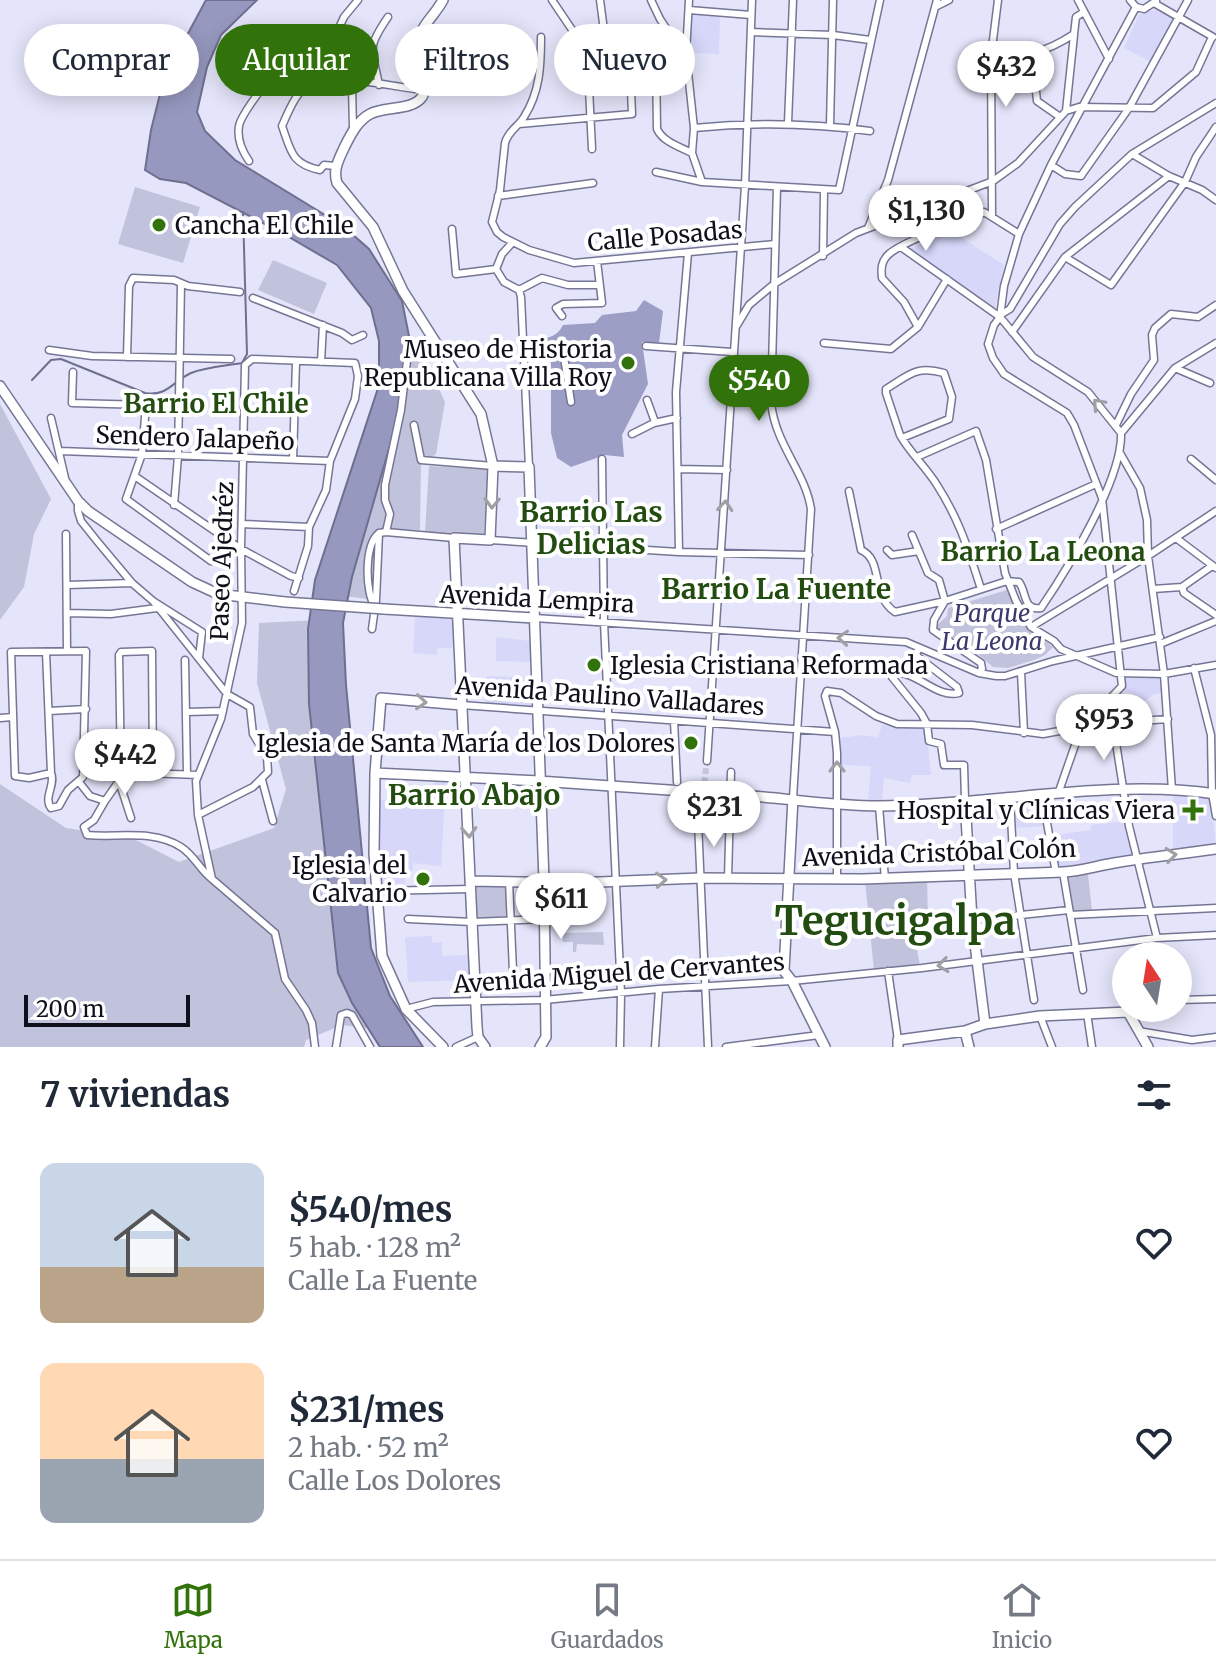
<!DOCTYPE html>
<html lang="es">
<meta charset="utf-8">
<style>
:root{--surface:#fff;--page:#f6f6f7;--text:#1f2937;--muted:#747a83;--line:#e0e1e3;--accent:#32720b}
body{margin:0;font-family:Merriweather,serif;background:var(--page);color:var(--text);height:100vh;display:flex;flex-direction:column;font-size:30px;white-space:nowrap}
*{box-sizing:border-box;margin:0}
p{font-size:26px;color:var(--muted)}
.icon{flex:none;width:44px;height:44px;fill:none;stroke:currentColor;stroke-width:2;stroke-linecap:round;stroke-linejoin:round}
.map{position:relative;height:1047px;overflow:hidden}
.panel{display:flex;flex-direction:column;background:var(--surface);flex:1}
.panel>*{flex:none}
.guide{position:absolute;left:24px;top:24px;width:800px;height:72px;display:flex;gap:16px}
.needle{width:52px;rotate:348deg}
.buttons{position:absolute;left:1112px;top:942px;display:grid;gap:16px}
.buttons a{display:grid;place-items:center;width:80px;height:80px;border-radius:50%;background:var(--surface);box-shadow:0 4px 20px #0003;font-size:40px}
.scale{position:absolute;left:24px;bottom:20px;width:166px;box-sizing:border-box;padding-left:8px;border:4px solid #10101c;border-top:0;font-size:22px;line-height:28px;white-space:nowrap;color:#10101c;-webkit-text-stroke:6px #fff;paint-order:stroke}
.price{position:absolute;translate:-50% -68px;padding:0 18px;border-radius:28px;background:#fff;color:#222;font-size:26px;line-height:52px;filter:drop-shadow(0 2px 4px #0008)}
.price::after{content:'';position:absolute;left:50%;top:48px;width:24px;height:18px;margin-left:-12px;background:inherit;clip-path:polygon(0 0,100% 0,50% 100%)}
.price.selected{background:var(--accent);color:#fff}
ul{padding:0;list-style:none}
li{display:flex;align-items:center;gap:24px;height:200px;padding:0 40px}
li span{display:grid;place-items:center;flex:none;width:224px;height:160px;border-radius:16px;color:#555}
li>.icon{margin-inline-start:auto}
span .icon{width:96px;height:96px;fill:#fffc;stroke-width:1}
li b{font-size:34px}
h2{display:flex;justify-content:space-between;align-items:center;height:96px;padding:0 40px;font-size:34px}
.tag{padding:0 28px;border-radius:36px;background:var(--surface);box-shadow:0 4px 20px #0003;font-size:28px;line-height:72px}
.tag.selected{background:var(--accent);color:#fff}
.menu{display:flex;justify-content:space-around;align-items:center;height:112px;border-top:2px solid var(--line);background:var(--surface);font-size:22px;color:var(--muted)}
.menu a{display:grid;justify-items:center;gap:4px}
.menu .selected{color:var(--accent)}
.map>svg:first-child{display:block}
.built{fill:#d6d7f9}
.green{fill:#c1c2dc}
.forest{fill:#9c9ec5}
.water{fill:#9698bf;stroke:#6e6f8e;stroke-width:2}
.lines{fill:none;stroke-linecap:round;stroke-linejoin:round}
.stream{stroke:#6e6f8e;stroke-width:2}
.street-tunnel{stroke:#c4c5d9;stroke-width:6;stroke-dasharray:6 3;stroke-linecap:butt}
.secondary-tunnel{stroke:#c4c5d9;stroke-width:9;stroke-dasharray:9 4.5;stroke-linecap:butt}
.street-casing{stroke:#757695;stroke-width:9}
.secondary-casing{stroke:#757695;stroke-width:12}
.street{stroke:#fff;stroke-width:6}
.secondary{stroke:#fff;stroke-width:9}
.secondary-bridge-casing{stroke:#757695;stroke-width:12;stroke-linecap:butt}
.secondary-bridge{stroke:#fff;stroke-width:9}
.oneway{stroke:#9f9fa4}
.poi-dot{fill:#32720b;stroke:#fff;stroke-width:3}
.labels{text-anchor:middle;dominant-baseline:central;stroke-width:8;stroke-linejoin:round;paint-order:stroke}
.poi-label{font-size:24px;fill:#10101c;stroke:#fff;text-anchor:end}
.street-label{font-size:24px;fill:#10101c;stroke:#fff}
.park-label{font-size:24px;font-style:italic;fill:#3a386c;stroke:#fff}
.neighbourhood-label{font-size:26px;font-weight:bold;fill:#234c10;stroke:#fff}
.quarter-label{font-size:28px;font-weight:bold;fill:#234c10;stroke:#fff}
.town-label{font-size:40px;font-weight:bold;fill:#234c10;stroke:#fff}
</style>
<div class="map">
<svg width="1216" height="1047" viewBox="0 0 1216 1047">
<rect width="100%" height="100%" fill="#e4e5fa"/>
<path class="built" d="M1157,9L1174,18L1151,62L1124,48L1139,15Z
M692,13L720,15L719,54L691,53Z
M951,231L1004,265L995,308L909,249Z
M415,615L453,617L455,648H438L437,655L413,653Z
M496,637L530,641V662L496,661Z
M487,676L532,678L533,706L486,703Z
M1161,676L1163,693L1154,694L1143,703H1137L1140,696L1122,690L1123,677Z
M882,725L926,727L931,775H912L910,783L884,778L882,803L868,801L871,766L841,765L840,738L862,735L878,738Z
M434,778L446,779L441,866L413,863L412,871H406L404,887L380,888L379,800L433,797Z
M1173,793L1211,795L1216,847L1173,851Z
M1041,798L1046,826L1013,828L1011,800Z
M1126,821L1133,856L1094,861L1079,869L1058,872L1054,835L1091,830V825Z
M432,936V943L442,942V956L469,955L470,980L408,982L405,937Z"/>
<path class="green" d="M135,187L200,207L183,263L118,244Z
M273,260L327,283L314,314L258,290Z
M419,346L445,402L436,454L421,464L420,530L387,529C380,538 382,544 378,554C371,573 373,579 374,600L338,595L384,445L408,347Z
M0,404L51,499L34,534L24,587L0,620Z
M429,466L488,469L484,535L425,532Z
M1010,589L1027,627L1053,647L1045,655L1034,660L1008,668L993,667L979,655L934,628L947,616L948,608Z
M320,620L341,826L391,1031L342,1025L306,1040L304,1047H0V784L66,828L130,837L179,862L274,828L286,789L257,683L259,623Z
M1088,874L1092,911L1072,913L1068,876Z
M927,878L928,919L912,921L920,966L874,971L865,880Z
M476,884H507V917H477Z
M603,932L604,945L577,944L576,952H573V942H563L562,933Z"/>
<path class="forest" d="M644,300L663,311L659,343L642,342L648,384L622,435L624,457L605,455L571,467L557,458L551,433V354L533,353L531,338C545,339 556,339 563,325L595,323L602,315L636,311Z"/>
<path class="water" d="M206,0H257L221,35L207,67L197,112L205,131L235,160L343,226L369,249L402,301L409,336L401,407L352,577L343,623L346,685L371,948L390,996L423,1047H380L352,1003L338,973L309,704L308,629L315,580L379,385V341L371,308L337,265L282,233L186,183L160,179L145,170L151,130L164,78Z"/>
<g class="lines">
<path class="stream" d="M32,380L51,360L61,359L145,393C167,397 173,381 191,373C206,367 225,366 242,363L247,354L243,212"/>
<path class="street-tunnel" d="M703,792L707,761"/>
<path class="secondary-tunnel" d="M683,791L739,795"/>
<g class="street-casing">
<path id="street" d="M552,0L583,46L588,68L592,149
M651,0L660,19L684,55
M689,0L686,54L694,128L692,153L702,182
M1078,0L1109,59
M1130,0L1136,7L1144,9L1156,1
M1154,3L1213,37
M935,7L949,0
M689,10L751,15
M751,32L833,35L870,40
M541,37C541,66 540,92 524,117C518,127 508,131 505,143L500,190L492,222L497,232L503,237L529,250L574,263L775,244
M583,46L601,42L605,38L600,0
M294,48L314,79
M1032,54L1037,101L1060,117
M991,56C1027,55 1042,55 1074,34L1076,17L1084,12
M656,61L657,129C663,142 680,147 692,153
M588,68C612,76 661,60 686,54
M379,85C372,48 366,49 388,17
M1066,111L1074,35
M788,123L793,0
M519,124L632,114L630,66
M830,125L833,0
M353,128L352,87L338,30L344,17L358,0
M694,128C754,122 810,123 870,131
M1132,154L1169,176L1202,190L1216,200
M249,161C242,151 237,138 239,126C241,112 296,42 308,35C317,29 328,28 338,30
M1051,165L1065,174L1081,176L1083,173L1129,108L1188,0
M336,166L324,165L320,170C291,164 291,151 282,126C289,110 298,88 314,79C324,73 399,87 415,89
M656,172L702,182L839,190L880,0
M777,187L771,402C775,445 805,471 811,509L793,798
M498,196L593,183
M992,216L991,56L998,0
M868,228L888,180L937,0
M452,229L456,274L496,269
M513,242L502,254L496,269L504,282L519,290L521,297L529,467
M901,247L1000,317L1033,357L1088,392L1121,433C1123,478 1067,570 1041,608C1023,611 1027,593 1019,582L1007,581L945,601L934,620L933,630L981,663L982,669L979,673
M823,256L824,191
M1065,257L1111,285L1185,182L1196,157L1216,127
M519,290L542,278L568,285H598
M253,298L342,333L352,340L363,335
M1000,315L1010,309L1060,224L1075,207L1132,154L1216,103
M562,316L556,308L563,304L602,303L597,261
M736,327L749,305L774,284L856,233L993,181L1018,163L1066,111L1079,107L1153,108L1196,72L1212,37
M918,327L904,302L882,278C881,269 881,261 889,254C905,240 962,221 984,212L1019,234
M1012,332L1065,257L1169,176
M522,341C538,343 556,341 564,357L571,402
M824,343L891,349L918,327L947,279
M646,346L732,352
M49,350L92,356L231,359
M127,357L129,286L133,278L174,280L188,286L240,292
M321,362L323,325
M1175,368L1210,383
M73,372L72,403L146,405L142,454L126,499L211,561
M647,400L655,422
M51,418L65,478
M414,425L421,460L493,466
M1116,425L1131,394L1154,360L1152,335L1155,328L1171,314L1198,317L1216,305
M1121,433L1175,368L1216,343
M632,434L654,423L677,418
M902,438L949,419L952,397L944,373C916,365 909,375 886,389V393L900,435C910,453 926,467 937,485C960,521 968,549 981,589
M60,451L330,461
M1120,453L1140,488L1147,520L1148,556L1164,674L1172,790
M917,457L976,431L986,460L1005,573L1016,601L1031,627L1054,641L1061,649L1116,673L1164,674L1216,665
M293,459L296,362
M602,459L604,622L621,994L620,1047
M1191,459L1216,480
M678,469L727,470
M136,477L241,549L291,576L299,578
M849,491L861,550C884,560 870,595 895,612L945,601L939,580L928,573L912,535
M78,501V511L81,521L97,541L132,583L153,601L227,694L250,707L253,734L267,757L268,772L253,787L198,815
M174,505L178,456L181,283
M242,524L309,527
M996,529L1096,484
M386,532L454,538
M66,534L67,651
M1176,538L1216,568
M490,540L679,552L809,555
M887,550L892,555L919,551
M679,552L676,392L688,253
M67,585L132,583
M1182,587L1184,593L1216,615
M1153,589L1182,587L1212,566
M294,591L308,546L309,527L326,490L330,461L355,399L358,376L355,363L252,359L245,365L241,549L242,623L221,719L196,781L198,815L212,879L275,933L285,979L306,1010L312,1023L315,1047
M153,601L202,632L199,658
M375,607C365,592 364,545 379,533
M67,613L111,614L157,608
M534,618L906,642L979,673L996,676H1005L1053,661L1160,637
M1031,627L1148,556L1216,511
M372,629L376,600L379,533L386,532L390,514L385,500V485L401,410L407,361
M1160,644L1216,621
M920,648L916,653L918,657L957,687L959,693C936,699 917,670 893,673L892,677L921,713L927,724L929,741L941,744L944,765H964L965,800
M86,651L83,777L68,790L59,806L51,808C43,797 56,785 51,773L29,778L15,776L11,652Z
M46,652L51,773
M185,660L187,774
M1194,668L1211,735L1212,793L1216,816
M1021,672L1024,733
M461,705L835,732
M49,711L86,709
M186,712L223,711
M0,718L13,717
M674,721L677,782
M1097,724L1095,714L1122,686L1102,498L1074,425L1067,413L1004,374L993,358L988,344L994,325L1000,317L1004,286L1019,234L1051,165L1136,7
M1097,724L1111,734L1116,743L1129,826L1157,938
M707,761L745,186L752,0
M121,772L119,655L121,652L152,651L153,772
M262,780L273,821
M119,781L131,818
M79,782L90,796L105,801L119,781L121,772L198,775
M1058,794L1081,728
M1042,795L1056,873
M1010,798L1014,873L1034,1000
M105,801L94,820L84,827L87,835C118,838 153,829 181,847C194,855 200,870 212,879
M879,806L885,879
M698,822L708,1047
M1063,872L1083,990
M728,878L731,772
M837,879V753L835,732L825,696L827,691L841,693L876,716L897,724L972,725L1043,734L1097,724L1168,719
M509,881L513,971
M378,891L471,889
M1070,915L1216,908
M408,919L472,922L545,919
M972,920L1069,910
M888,971L898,1040
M1178,1000L1216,999
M406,1009L433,1002L544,1000L659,989L792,981L922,968L1157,938L1216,935
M1128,1012L1141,1008
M1087,1013L1092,1047
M1040,1016L1052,1047
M1138,1031L1192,1040L1216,1037
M336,1047L341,1015L347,1013L352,1015L370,1047
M456,1047L478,1037
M655,1047L659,989
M726,1047L819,1035"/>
</g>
<g class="secondary-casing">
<path id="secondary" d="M443,0C431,22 416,26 419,54C420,66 429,86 422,97C412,111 385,106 370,114C357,121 350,136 344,148C338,161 333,170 337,183L373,227L403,291L481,414L493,466L490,540L454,538L477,1027L478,1037L485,1047
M0,386L78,501L88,511L192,582L218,594L285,602
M493,466L529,467L544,881L546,1037L540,1047
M384,609L534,618
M375,773L539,781L683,791
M739,795C785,798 833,806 879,806C989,806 1107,778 1216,794
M793,798L784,971L792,981L825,1047
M965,800L972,920L985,1024
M471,881L575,883L700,878L863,879L1063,872C1081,871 1096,866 1114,863C1148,857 1182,854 1216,849
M965,1031L969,1047
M443,1047L406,1009L382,956L374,853L375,773L381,698L461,705
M898,1047V1040L965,1031L985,1024L1040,1016L1128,1012L1148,1047"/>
</g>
<use href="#street" class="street"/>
<use href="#secondary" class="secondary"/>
<g class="secondary-bridge-casing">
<path id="secondary-bridge" d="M285,602L384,609"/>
</g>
<use href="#secondary-bridge" class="secondary-bridge"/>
</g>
<defs><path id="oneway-chevron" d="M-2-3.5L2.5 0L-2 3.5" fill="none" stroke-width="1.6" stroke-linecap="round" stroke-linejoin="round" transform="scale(2)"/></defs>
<g class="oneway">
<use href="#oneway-chevron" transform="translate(1098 404) rotate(-132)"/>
<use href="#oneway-chevron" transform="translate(492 503) rotate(92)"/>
<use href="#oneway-chevron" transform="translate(725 506) rotate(-86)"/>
<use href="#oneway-chevron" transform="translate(843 638) rotate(-177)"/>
<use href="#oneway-chevron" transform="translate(421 702) rotate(4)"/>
<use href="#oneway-chevron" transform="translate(837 767) rotate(-90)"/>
<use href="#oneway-chevron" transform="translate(469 832) rotate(87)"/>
<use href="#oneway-chevron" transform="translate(1171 855) rotate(-7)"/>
<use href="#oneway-chevron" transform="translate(661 880) rotate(-3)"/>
<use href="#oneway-chevron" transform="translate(943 965) rotate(173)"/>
</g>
<g class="poi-dot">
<circle cx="159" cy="225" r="8"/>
<circle cx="628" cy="363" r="8"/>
<circle cx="594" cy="665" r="8"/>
<circle cx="691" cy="743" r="8"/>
<path d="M1189 798h8v8h8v8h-8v8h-8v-8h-8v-8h8z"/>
<circle cx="423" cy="879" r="8"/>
</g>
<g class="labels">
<g class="poi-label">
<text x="175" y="225" text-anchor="start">Cancha El Chile</text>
<text x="612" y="349">Museo de Historia<tspan x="612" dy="28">Republicana Villa Roy</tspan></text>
<text x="610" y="665" text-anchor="start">Iglesia Cristiana Reformada</text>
<text x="675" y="743">Iglesia de Santa María de los Dolores</text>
<text x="1175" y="810">Hospital y Clínicas Viera</text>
<text x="407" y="865">Iglesia del<tspan x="407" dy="28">Calvario</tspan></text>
</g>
<g class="street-label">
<text transform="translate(665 236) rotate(-5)">Calle Posadas</text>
<text transform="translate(195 438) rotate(2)">Sendero Jalapeño</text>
<text transform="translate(222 561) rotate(-88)">Paseo Ajedréz</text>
<text transform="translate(537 599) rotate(3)">Avenida Lempira</text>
<text transform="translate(610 696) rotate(4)">Avenida Paulino Valladares</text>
<text transform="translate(939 853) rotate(-2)">Avenida Cristóbal Colón</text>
<text transform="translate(619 973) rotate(-4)">Avenida Miguel de Cervantes</text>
</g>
<g class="park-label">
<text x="992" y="613">Parque<tspan x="992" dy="28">La Leona</tspan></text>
</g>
<g class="neighbourhood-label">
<text x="216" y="403">Barrio El Chile</text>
<text x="1043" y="551">Barrio La Leona</text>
</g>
<g class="quarter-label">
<text x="591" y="512">Barrio Las<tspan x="591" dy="32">Delicias</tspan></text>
<text x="776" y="589">Barrio La Fuente</text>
<text x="474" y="795">Barrio Abajo</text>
</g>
<g class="town-label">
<text x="895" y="921">Tegucigalpa</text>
</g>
</g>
</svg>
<div class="buttons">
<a><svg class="needle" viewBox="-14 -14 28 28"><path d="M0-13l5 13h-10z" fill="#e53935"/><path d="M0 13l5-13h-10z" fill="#747a83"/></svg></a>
</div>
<div class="scale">200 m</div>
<b class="price" style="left:1006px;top:109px">$432</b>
<b class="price" style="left:926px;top:253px">$1,130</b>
<b class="price selected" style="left:759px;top:423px">$540</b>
<b class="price" style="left:1104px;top:762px">$953</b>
<b class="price" style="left:125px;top:797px">$442</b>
<b class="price" style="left:714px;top:849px">$231</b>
<b class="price" style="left:561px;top:941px">$611</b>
<div class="guide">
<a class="tag">Comprar</a>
<a class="tag selected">Alquilar</a>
<a class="tag">Filtros</a>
<a class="tag">Nuevo</a>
</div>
</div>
<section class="panel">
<h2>7 viviendas<svg class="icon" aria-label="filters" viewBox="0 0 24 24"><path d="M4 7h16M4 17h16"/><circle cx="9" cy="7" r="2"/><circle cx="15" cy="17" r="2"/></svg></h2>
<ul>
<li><span style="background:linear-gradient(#c9d6e8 65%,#b9a48a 0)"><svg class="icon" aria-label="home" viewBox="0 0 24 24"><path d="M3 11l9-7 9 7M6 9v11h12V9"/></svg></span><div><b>$540/mes</b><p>5 hab. · 128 m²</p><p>Calle La Fuente</p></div><svg class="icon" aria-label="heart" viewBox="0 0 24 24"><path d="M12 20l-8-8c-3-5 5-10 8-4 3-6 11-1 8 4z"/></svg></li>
<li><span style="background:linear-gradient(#ffd9b3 60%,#9aa5b1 0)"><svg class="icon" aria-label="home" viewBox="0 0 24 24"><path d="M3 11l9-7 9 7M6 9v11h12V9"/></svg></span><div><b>$231/mes</b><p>2 hab. · 52 m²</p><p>Calle Los Dolores</p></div><svg class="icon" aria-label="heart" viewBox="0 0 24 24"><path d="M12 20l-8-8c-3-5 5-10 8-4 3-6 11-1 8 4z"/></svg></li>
</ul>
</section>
<nav class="menu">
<a class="selected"><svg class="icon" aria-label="map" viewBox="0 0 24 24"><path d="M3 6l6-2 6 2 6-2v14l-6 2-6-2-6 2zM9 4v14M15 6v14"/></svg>Mapa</a>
<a><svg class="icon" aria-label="saved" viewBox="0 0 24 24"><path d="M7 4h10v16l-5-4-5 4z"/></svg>Guardados</a>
<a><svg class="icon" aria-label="home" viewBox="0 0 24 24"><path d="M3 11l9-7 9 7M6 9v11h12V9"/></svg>Inicio</a>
</nav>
